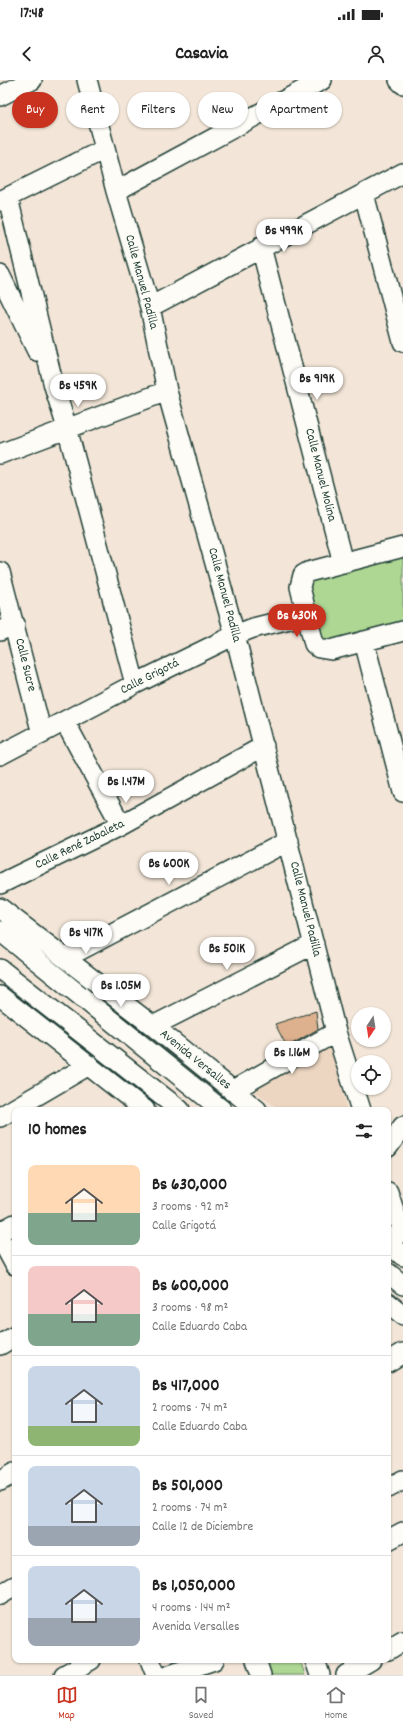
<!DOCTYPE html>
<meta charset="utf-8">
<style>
:root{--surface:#fff;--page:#f6f6f6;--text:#222;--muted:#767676;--line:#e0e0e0;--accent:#c8321e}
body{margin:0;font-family:Dekko,sans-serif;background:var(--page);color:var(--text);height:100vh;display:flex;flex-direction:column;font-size:15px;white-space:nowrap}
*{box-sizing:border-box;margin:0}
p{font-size:13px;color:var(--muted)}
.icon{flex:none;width:22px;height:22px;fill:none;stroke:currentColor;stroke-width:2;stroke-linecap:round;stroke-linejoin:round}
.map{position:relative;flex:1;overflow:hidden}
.drawer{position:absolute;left:12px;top:1027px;width:379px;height:556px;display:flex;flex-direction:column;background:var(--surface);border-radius:8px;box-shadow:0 1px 3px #0004}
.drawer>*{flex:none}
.guide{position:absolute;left:12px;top:12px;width:379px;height:36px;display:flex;gap:8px}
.needle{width:26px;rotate:192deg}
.controls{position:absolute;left:351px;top:927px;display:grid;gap:8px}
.controls a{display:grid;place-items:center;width:40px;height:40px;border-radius:50%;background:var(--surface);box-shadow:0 1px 3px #0004;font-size:20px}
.price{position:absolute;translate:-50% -34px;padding:0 9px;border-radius:14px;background:#fff;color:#222;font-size:13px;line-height:26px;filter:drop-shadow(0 1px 2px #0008)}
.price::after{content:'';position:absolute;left:50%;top:24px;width:12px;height:9px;margin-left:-6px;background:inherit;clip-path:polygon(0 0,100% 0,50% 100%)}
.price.on{background:var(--accent);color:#fff}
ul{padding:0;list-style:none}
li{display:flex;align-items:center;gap:12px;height:100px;padding:0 16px}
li+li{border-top:1px solid var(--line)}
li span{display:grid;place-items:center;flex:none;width:112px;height:80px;border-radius:8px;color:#555}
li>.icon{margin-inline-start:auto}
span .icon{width:48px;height:48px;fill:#fffc;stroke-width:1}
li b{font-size:17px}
h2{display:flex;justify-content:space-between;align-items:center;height:48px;padding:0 16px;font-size:17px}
.tag{padding:0 14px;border-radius:18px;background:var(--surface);box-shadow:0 1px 3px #0004;font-size:14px;line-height:36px}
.tag.on{background:var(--accent);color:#fff}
.status{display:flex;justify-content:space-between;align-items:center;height:28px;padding:0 20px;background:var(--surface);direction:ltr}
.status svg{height:11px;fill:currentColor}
header{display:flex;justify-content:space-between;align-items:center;height:52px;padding:0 16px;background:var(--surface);font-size:18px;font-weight:800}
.menu{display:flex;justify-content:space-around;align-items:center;height:56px;border-top:1px solid var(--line);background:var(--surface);font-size:11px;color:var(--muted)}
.menu a{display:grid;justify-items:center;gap:2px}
.menu .on{color:var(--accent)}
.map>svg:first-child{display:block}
.built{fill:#ecd6c2}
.green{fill:#aed794;stroke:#668a64}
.building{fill:#ddb18e;stroke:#1f3d34}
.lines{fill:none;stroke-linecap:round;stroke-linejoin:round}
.minor-casing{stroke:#1f3d34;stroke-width:22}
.minor{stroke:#fdfcf7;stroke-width:19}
.labels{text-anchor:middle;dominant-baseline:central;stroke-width:3;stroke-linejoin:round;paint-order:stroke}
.street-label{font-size:13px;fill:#1f3d34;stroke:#fdfcf7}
</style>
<div class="status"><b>17:48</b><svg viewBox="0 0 49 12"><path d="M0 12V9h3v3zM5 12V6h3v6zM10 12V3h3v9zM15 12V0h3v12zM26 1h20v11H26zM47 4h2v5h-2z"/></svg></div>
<header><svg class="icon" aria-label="back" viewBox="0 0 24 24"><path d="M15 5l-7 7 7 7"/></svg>Casavia<svg class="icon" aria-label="person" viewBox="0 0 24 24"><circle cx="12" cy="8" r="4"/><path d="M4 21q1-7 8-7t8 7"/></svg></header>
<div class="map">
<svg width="403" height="1595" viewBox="0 0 403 1595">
<rect width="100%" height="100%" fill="#f3e6d8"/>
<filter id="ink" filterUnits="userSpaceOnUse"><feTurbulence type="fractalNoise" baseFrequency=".025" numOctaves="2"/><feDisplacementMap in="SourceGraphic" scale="8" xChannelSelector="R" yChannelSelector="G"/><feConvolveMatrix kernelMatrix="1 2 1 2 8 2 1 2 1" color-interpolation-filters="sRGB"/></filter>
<g filter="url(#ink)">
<path class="built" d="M331,960L347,1030H280L255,1012L254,1000Z"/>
<path class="green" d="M403,474V545L322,563L306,510L308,498Z
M264,1580H300L305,1595H269Z"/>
<path class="building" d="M316,931L318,949L287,967L275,944Z"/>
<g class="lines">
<g class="minor-casing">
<path id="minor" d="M87,0L116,111L150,227L167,311L235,555L336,952L361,1030
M399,0L403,4
M0,16L32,0
M116,111L322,0
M364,114L403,262
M8,118L54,306L67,348L135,604
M0,121L105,69
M261,167L343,483
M0,195L37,271
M150,227L403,93
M0,374L167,311
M403,467L308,492L303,495L300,507L314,564L319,568L331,570L403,551
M0,492L42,654
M0,551L15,544
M364,561L403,712
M65,642L121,745
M0,675L135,604L235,555L253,548L306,535
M0,804L121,745L264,666
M0,828L153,946L257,1030
M0,851L222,1030
M65,878L288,761
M0,889L180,1030
M0,916L145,1030
M153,946L314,864
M232,1011L336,952
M0,1037L89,985
M388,1067L403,1046
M388,1112L397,1139
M0,1152L15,1144
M0,1157L15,1185
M388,1162L403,1150
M388,1164L403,1176
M388,1193L403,1205
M388,1223L403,1235
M0,1265L15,1256
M388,1282L403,1273
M0,1401L15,1392
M388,1408L403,1400
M388,1460L403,1452
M0,1515L15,1506
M388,1570L403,1561
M150,1580L156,1595
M256,1580L261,1595
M315,1580L320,1595
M64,1595L91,1580
M170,1595L214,1580
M346,1595L371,1580"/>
</g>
<use href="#minor" class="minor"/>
</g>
</g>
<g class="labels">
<g class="street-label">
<text transform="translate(141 202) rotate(75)">Calle Manuel Padilla</text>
<text transform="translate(320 395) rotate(76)">Calle Manuel Molina</text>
<text transform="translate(224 515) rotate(75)">Calle Manuel Padilla</text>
<text transform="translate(25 585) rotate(76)">Calle Sucre</text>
<text transform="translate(150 597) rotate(-27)">Calle Grigotá</text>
<text transform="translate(80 765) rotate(-26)">Calle René Zabaleta</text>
<text transform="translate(305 829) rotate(76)">Calle Manuel Padilla</text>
<text transform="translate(195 980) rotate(39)">Avenida Versalles</text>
</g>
</g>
</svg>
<div class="controls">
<a><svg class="needle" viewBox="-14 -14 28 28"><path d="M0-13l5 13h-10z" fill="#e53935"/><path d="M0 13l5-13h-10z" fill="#767676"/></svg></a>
<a><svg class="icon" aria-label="locate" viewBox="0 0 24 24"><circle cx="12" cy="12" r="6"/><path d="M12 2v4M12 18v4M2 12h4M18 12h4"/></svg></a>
</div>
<b class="price" style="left:284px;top:173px">Bs 499K</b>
<b class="price" style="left:317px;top:321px">Bs 919K</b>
<b class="price" style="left:78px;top:328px">Bs 459K</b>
<b class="price on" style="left:297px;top:558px">Bs 630K</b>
<b class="price" style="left:126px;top:724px">Bs 1.47M</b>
<b class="price" style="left:169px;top:806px">Bs 600K</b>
<b class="price" style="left:86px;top:875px">Bs 417K</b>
<b class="price" style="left:227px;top:891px">Bs 501K</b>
<b class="price" style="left:121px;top:928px">Bs 1.05M</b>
<b class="price" style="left:292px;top:995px">Bs 1.16M</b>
<div class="guide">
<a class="tag on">Buy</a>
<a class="tag">Rent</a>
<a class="tag">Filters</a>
<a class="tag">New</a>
<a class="tag">Apartment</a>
</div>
<section class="drawer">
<h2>10 homes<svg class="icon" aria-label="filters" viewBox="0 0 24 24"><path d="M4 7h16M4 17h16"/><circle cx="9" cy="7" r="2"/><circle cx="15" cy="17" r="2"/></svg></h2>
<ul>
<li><span style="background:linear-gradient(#ffd9b3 60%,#7fa58c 0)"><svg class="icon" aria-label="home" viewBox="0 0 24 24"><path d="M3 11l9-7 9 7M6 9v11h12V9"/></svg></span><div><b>Bs 630,000</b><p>3 rooms · 92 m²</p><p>Calle Grigotá</p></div></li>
<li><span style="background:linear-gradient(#f6c9c9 60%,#7fa58c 0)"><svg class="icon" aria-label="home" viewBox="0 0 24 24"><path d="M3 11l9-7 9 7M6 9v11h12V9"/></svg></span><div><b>Bs 600,000</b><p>3 rooms · 98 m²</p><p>Calle Eduardo Caba</p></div></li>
<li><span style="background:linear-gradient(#c9d6e8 75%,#8fb573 0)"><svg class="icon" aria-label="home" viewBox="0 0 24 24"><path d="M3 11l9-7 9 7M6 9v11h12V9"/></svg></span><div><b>Bs 417,000</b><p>2 rooms · 74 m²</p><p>Calle Eduardo Caba</p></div></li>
<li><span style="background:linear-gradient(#c9d6e8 75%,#9aa5b1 0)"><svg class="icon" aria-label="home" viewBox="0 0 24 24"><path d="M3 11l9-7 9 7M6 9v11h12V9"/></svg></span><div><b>Bs 501,000</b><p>2 rooms · 74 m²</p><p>Calle 12 de Diciembre</p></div></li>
<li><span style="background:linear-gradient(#c9d6e8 65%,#9aa5b1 0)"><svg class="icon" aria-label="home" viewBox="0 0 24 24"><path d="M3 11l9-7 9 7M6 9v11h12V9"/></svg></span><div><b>Bs 1,050,000</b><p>4 rooms · 144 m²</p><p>Avenida Versalles</p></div></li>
</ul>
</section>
</div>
<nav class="menu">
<a class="on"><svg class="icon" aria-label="map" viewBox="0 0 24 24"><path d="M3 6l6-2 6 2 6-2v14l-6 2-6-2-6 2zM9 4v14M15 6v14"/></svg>Map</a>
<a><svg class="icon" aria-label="saved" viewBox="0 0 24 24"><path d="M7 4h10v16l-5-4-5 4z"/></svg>Saved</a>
<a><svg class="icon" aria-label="home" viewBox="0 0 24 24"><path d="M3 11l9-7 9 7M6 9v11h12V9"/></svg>Home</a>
</nav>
